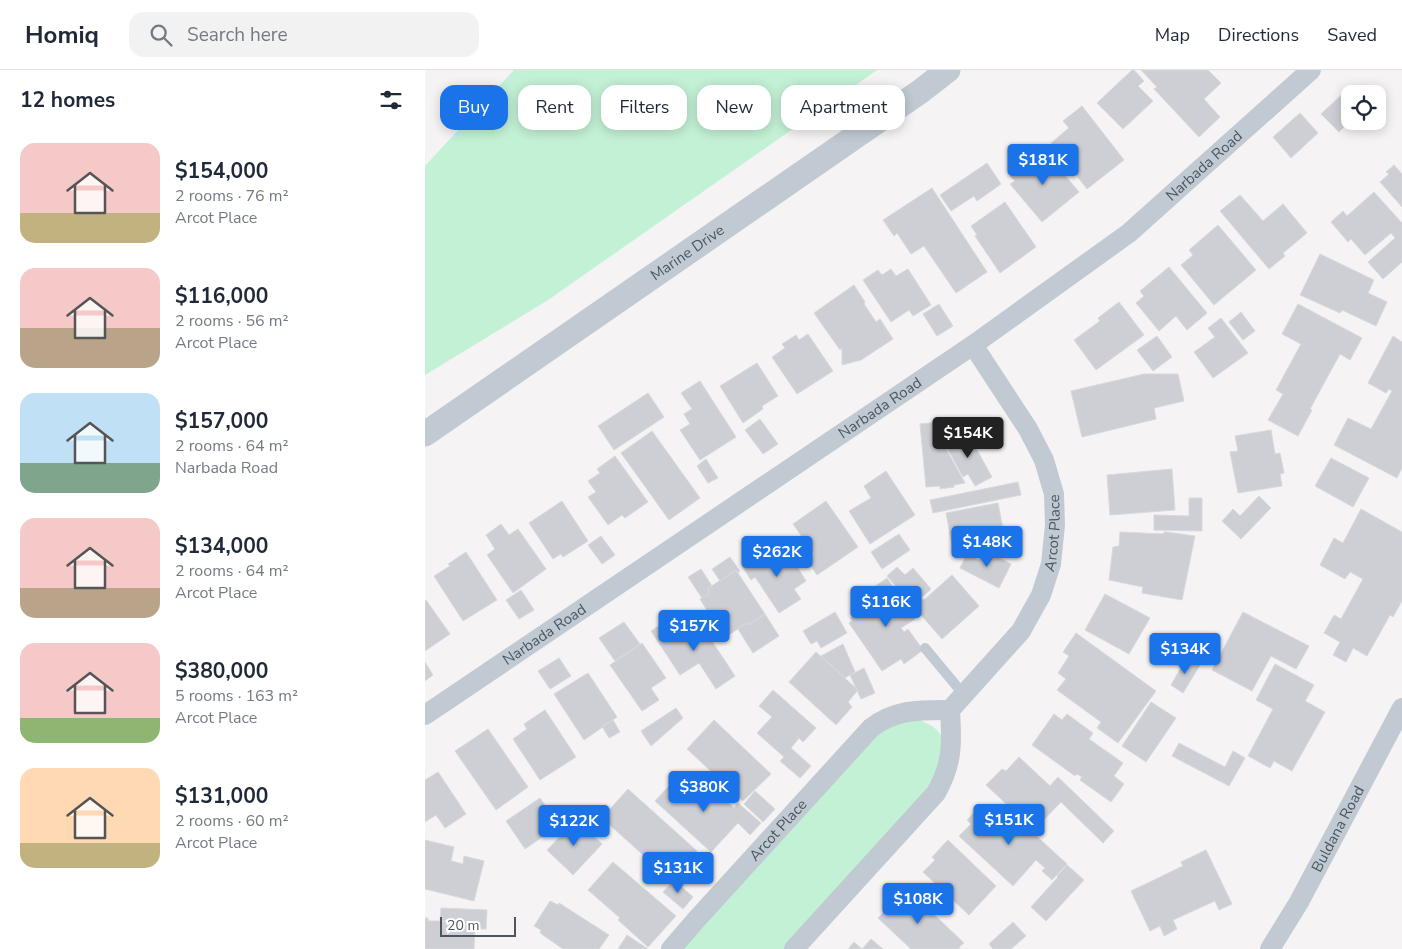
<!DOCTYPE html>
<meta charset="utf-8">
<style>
:root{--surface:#fff;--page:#f2f2f3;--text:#1f2937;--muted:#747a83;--line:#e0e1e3;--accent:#1a73e8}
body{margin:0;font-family:"Nunito Sans",sans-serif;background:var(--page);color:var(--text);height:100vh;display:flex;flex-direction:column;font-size:19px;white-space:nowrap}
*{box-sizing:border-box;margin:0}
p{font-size:16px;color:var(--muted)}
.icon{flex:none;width:28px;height:28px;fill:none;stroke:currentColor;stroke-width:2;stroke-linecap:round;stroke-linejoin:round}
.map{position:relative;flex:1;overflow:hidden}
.details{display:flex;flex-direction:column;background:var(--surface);width:425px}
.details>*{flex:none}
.banner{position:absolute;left:15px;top:15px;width:475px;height:45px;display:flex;gap:10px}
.buttons{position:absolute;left:916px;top:15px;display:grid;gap:10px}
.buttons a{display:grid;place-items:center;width:45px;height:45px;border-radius:10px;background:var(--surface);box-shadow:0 2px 12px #0003;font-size:25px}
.scale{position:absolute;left:15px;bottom:12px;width:76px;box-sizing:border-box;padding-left:5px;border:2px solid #4a5661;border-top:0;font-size:14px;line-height:18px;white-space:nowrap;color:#4a5661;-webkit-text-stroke:4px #fff;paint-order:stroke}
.price{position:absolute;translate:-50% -42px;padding:0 11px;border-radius:5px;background:var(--accent);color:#fff;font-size:16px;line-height:32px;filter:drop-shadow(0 1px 2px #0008)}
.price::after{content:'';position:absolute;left:50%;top:30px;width:15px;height:11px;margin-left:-8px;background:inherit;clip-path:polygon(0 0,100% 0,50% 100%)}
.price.active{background:#222;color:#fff}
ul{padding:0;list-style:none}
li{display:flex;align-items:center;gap:15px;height:125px;padding:0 20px}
li span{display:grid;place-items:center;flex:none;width:140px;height:100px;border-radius:15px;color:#555}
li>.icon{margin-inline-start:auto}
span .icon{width:60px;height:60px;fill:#fffc;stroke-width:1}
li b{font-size:21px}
h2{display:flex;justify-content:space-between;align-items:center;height:60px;padding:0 20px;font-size:21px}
.chip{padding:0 18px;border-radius:15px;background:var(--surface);box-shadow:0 2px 12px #0003;font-size:18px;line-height:45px}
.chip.active{background:var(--accent);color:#fff}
header{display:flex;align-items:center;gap:30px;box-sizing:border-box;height:70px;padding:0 25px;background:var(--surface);border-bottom:1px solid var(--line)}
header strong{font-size:24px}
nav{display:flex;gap:28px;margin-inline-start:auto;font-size:18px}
.search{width:350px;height:45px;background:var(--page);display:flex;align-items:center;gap:12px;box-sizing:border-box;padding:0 18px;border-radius:15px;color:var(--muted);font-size:19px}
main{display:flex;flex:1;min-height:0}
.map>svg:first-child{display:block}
.green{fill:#c3f1d5}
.building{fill:#cdcfd5;stroke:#d7d9de}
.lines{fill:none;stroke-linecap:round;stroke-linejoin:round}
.service{stroke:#c1cad2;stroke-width:10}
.minor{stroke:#c1cad2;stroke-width:20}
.tertiary{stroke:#c1cad2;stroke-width:25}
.labels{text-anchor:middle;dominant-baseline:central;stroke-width:5;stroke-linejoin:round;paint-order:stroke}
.street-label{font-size:15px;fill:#4a5661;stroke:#fff}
</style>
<header>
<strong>Homiq</strong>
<div class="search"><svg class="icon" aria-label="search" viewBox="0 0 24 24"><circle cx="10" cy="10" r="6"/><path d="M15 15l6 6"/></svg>Search here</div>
<nav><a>Map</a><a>Directions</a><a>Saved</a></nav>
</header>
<main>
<section class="details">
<h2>12 homes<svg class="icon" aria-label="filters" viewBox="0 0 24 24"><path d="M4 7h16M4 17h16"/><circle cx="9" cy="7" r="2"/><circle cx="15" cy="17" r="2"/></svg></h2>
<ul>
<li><span style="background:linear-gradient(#f6c9c9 70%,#c2b280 0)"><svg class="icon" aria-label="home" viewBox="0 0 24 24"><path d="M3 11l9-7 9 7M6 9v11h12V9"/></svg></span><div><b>$154,000</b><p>2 rooms · 76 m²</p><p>Arcot Place</p></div></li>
<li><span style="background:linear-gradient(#f6c9c9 60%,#b9a48a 0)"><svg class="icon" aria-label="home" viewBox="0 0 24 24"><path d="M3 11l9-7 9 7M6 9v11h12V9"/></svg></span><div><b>$116,000</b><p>2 rooms · 56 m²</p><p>Arcot Place</p></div></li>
<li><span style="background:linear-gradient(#bfe0f5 70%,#7fa58c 0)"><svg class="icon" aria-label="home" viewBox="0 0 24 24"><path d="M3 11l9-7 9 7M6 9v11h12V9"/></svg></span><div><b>$157,000</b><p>2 rooms · 64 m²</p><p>Narbada Road</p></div></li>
<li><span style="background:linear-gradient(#f6c9c9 70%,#b9a48a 0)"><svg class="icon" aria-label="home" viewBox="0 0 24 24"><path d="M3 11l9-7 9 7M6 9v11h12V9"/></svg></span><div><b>$134,000</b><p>2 rooms · 64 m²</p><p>Arcot Place</p></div></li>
<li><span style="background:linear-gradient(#f6c9c9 75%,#8fb573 0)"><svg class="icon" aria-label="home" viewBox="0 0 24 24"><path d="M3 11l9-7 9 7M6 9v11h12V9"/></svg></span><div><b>$380,000</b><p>5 rooms · 163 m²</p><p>Arcot Place</p></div></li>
<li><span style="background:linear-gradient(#ffd9b3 75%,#c2b280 0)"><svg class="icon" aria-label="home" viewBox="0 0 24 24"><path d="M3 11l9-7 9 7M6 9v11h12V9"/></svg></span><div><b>$131,000</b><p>2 rooms · 60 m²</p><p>Arcot Place</p></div></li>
</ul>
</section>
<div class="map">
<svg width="977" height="879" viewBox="0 0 977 879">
<rect width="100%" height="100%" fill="#f5f3f3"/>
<path class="green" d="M89,0H452L123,230L0,305V96Z
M491,649C527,661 518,675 514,706L362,879H255L448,669L462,657Z"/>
<path class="building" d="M707,0H709L719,11L713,16L728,31L698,59L672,33Z
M716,0H783L796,13L779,29L795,47L774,67L729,19L732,17Z
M926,16L934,24H925V51L914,62L896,44Z
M657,36L699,90L662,119L626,73L644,58L638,51Z
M875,43L893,63L866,88L848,67Z
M618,79L654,122L617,152L585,114L590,111L585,106Z
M562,93L576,114L552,131L549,126L526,141L515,125Z
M969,95L977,104V137L955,112L964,104L961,102Z
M507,118L562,202L531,223L499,176L486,184L472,163L469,166L458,150Z
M949,122L977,153V192L958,209L943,192L970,168L966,163L940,185L926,169L923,172L906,152L918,141L922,146Z
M815,125L838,151L858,134L882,163L858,183L860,186L844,199L795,141Z
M580,132L611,177L575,203L550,166L552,165L546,156Z
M793,155L831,200L789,235L756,195L768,185L764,180Z
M895,184L949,210L943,223L962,232L951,256L917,240L915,243L875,225Z
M744,197L782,243L762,260L751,246L734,261L711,233L719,226L715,221Z
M466,199L471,206L483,199L506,235L488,246L484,240L466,252L438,210L453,200L457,205Z
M429,215L440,232L439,234L451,252L455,249L468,269L436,290L417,295V278L415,280L389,243Z
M694,232L719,265L671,300L649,270L675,251L673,248Z
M514,234L528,256L512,266L498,244Z
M873,234L937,268L925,290L915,284L885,339L887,340L873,366L843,350L858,324L851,320L876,274L857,264Z
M816,242L830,261L818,270L804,252Z
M796,248L823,283L788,308L769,282L790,267L783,258Z
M383,264L408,301L372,324L347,287L360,278L357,274L371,265L374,270Z
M732,266L747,287L728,301L712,280Z
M968,266L977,272V398L972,408L909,375L923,348L946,359L967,321L964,319L961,323L943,313Z
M332,293L353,326L337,336L338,339L318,353L295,316Z
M719,304H753L759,331L729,338L731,349L657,367L646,321Z
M275,311L311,367L275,390L255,360L265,354L259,344L267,339L256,323Z
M223,323L239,347L189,380L173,356Z
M335,349L353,374L338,384L320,360Z
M516,352L519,378L520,377L540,413L529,415V417L515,419V416L501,417L495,354Z
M846,360L850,384L855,383L859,403L855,404L857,416L813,423L805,382L813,381L810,366Z
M227,361L275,428L244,450L196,383Z
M542,362L567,407L550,416L543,404L538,407L520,374Z
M190,386L223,432L200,448L197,445L183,455L163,427L171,422L163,411L175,403L172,399Z
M906,388L944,408L928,437L890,416Z
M281,389L293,408L283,413L272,396Z
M747,399L750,440L685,445L682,405Z
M461,401L490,445L445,474L424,441L446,428L439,416Z
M593,412L596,425L508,443L505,430Z
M834,426L846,438L816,469L797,451L808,439L815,446Z
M764,428H777V461L729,460V445L764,446Z
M137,431L163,471L138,487L136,484L128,489L104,453Z
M401,431L433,477L392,505L381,489L389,484L368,454Z
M573,433L581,475L529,485L521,443Z
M936,439L977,462V531L968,547L965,545L942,586L928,578L921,592L908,585L915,572L899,563L909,545L916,549L938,509L925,502L920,509L895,495L909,468L918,473Z
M76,454L84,465L93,459L121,499L88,523L62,485L70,479L61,465Z
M695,462L738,464L739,462H741L770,466L757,530L717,523L718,517L684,510L688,477L694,476Z
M474,464L485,480L457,499L446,482Z
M176,466L190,485L177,494L163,475Z
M344,479L351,489L363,482L381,511L369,519L376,529L354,543L330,507L326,510L317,496Z
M559,480L586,494L574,518L535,498L542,484L554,490Z
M41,482L72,530L38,551L9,506L25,496L23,494Z
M305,487L315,501L312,503L311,500L295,511L287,499Z
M472,497L480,505L488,498L506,519L496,528L499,530L527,505L554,536L517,569L462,506Z
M276,499L287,516L282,519L285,523L277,528L263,507Z
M311,500L340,544L323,555L322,553L302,566L299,561L296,563L275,529L285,523L282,519Z
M462,508L490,549L476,558L479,562L483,559L498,580L479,594L476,589L457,601L424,553L427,551L425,548L455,527L449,517Z
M96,520L109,540L94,549L81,530Z
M680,524L725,548L704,584L660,560Z
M1,530L25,564L0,581V531Z
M410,542L422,563L396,578L392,571L386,574L378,561Z
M818,542L884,576L871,599L846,586L827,621L787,600Z
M340,544L354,566L328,583L313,559L322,553L323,555Z
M273,550L310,606L291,619L274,593L255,605L226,561L242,551L251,564Z
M199,552L215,574L190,591L174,568Z
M651,563L731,621L693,673L672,658L676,652L632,620L641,609L633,603L644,586L638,582Z
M217,573L241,608L226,618L234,630L217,641L185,595Z
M418,574L430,602L420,608L396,586Z
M391,582L433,620L423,632L427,637L411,655L364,612Z
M762,587L775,595L758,623L746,615Z
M134,588L146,606L125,619L113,601Z
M0,592L8,605L0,611Z
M850,594L889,615L880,631L900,642L867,701L849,691L845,698L823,686L848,639L831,630Z
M439,598L450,623L436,629L425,605Z
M163,603L192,647L159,670L129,624Z
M348,620L391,658L378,672L374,668L366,678L386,696L375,708L355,691L359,687L332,663L347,647L334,636Z
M726,632L751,648L721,692L697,676Z
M251,638L258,648L226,676L216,661Z
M120,640L151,687L115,710L88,669L102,659L99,654Z
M629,644L637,650L642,644L668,663L664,669L698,693L689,706L699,714L686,732L655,710L657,707L652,704L650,706L607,675Z
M188,650L195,662L184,668L177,656Z
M289,650L346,704L318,731L262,679Z
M63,659L103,717L71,740L30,681Z
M754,673L800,697L808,681L820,688L804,716L747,686Z
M594,687L625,716L633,707L689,761L678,773L636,732L609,760L561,715L577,699L581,701Z
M13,702L41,744L20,758L11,745L0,752V710Z
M255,704L280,726L288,718L309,738L313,733L336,753L325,765L313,753L286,782L230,731Z
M203,719L272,781L246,810L177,748Z
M330,721L350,739L338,752L319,734Z
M115,728L134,755L100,779L81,751Z
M556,735L572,750L582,739L642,794L627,810L617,801L620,798L611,790L588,816L534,766L546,754L542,750Z
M151,750L177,774L148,805L122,780Z
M0,770L29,777L26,791L38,794L39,786L59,791L49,831L0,819Z
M523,770L571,816L544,845L498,802L510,790L507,787Z
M781,780L807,834L794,840L790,831L748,850L752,859L739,866L735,856L725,861L706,821L758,796L756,792Z
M188,792L251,846L223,877L193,850L195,848L163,820Z
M642,795L659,810L621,851L606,837L633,807L632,806Z
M249,810L268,827L258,839L238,822Z
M481,818L539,873L534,877L535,879H486L453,848Z
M125,831L133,835L134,833L184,865L174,879H138L115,863L116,860L109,856Z
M16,838L62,840L61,859H50V855L21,854V851H15Z
M0,848H3V851H21V854L50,855L49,879H0Z
M588,852L601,866L586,879H568L564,874Z
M202,865L223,879H193Z
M446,869L458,879H437Z
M429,872L437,879H423Z"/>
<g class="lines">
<path class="service" d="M500,578L539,625"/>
<g class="minor">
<path id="s1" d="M0,645L548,275L704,163L886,0"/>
<path id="s2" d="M246,879L271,850L446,658C471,639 495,640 525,640"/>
<path id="s3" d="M369,879L511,723C528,693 527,673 525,640L596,561L616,525L626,494L630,455L629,424L619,390L603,359L548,275"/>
<path id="s4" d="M845,879L874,832L977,638"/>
</g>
<path class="tertiary" id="s5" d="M0,364L496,21L523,0"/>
</g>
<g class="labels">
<g class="street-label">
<text stroke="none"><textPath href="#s1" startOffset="954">Narbada Road</textPath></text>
<text stroke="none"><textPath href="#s5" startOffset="319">Marine Drive</textPath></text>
<text stroke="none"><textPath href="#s1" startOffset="549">Narbada Road</textPath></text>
<text stroke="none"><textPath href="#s3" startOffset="508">Arcot Place</textPath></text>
<text stroke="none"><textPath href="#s1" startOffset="144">Narbada Road</textPath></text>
<text stroke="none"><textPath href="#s2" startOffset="160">Arcot Place</textPath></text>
<text stroke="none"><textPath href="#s4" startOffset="138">Buldana Road</textPath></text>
</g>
</g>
</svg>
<div class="buttons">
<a><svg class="icon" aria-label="locate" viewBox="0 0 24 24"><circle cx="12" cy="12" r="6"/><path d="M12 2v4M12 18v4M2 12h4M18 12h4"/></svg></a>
</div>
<div class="scale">20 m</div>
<b class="price" style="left:618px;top:116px">$181K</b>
<b class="price active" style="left:543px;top:389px">$154K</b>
<b class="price" style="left:562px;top:498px">$148K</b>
<b class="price" style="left:352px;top:508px">$262K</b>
<b class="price" style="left:461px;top:558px">$116K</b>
<b class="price" style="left:269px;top:582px">$157K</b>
<b class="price" style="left:760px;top:605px">$134K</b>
<b class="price" style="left:279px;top:743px">$380K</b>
<b class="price" style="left:584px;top:776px">$151K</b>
<b class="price" style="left:149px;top:777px">$122K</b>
<b class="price" style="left:253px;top:824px">$131K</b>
<b class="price" style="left:493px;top:855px">$108K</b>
<div class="banner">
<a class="chip active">Buy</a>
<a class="chip">Rent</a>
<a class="chip">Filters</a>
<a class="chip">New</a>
<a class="chip">Apartment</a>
</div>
</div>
</main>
